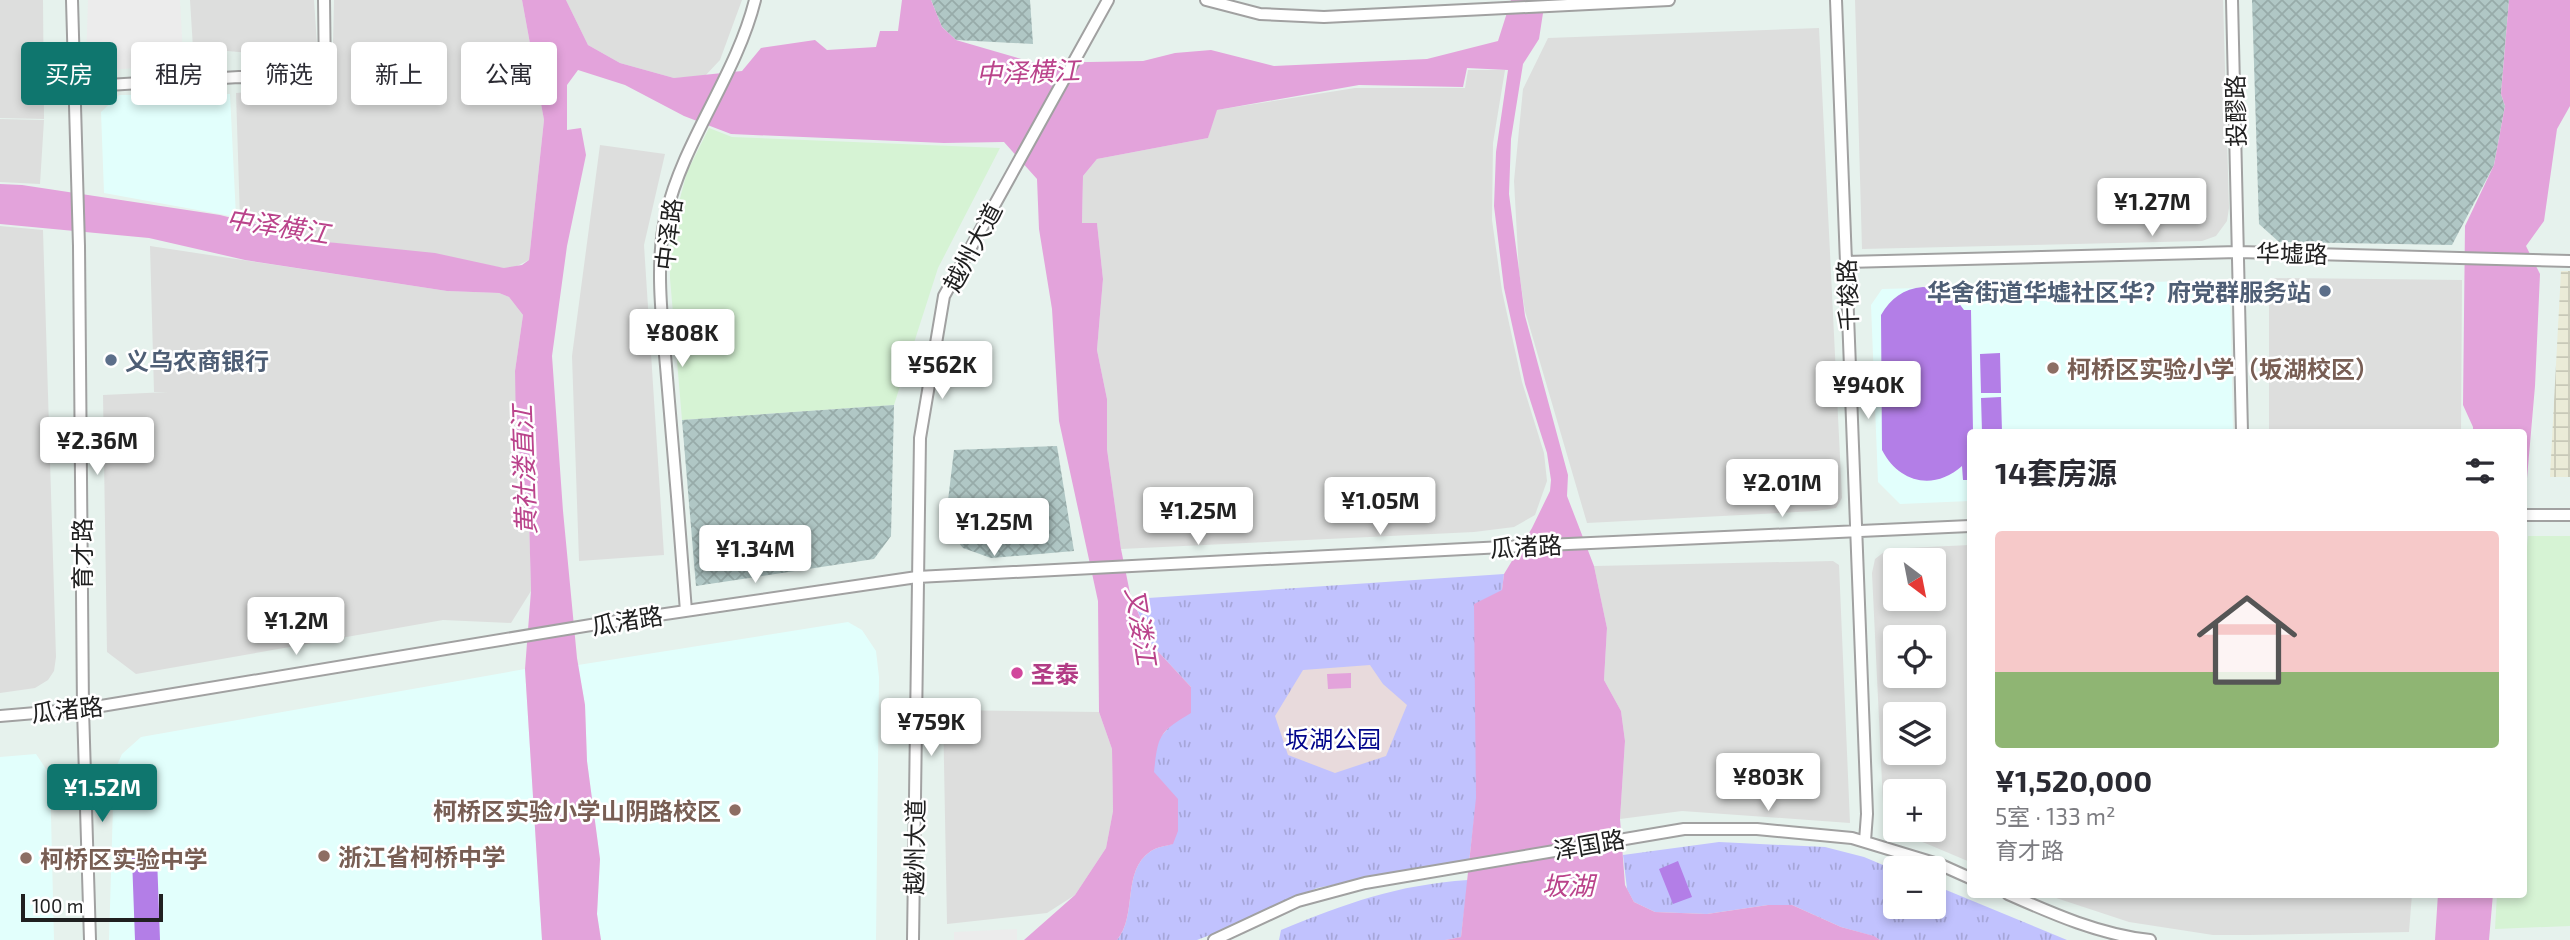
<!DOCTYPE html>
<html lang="zh">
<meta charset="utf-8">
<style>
:root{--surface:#fff;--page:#f2f2f3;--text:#2b2b33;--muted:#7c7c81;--line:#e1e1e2;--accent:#0f766e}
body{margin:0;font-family:"Exo 2","Noto Sans SC",sans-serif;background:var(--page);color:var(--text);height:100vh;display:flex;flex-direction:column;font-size:26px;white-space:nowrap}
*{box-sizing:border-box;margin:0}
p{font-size:23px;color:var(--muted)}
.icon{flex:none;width:38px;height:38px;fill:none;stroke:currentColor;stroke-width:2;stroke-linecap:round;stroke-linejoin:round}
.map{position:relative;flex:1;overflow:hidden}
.sheet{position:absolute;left:1967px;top:429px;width:560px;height:469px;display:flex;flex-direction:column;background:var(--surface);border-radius:7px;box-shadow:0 4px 10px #0003}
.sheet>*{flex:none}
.top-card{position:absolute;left:21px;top:42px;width:665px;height:63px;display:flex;gap:14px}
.needle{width:46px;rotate:148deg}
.controls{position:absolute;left:1883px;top:548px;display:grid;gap:14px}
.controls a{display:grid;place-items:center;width:63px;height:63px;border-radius:7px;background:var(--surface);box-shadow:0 4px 10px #0003;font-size:35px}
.scale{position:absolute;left:21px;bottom:18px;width:142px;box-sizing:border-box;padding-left:7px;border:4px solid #202020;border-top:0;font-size:19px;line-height:24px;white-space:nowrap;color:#202020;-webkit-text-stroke:5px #fff;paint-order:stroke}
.price{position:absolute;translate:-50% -60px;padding:0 16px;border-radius:7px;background:#fff;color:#222;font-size:23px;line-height:46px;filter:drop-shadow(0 2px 4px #0008)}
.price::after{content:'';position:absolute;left:50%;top:42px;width:21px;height:16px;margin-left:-10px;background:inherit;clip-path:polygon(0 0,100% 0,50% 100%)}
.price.selected{background:var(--accent);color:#fff}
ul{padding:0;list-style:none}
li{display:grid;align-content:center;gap:14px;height:371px;padding:0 28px}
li+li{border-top:2px solid var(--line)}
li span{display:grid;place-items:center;height:217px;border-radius:7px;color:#555}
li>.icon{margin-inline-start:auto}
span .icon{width:126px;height:126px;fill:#fffc;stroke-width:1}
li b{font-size:30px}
h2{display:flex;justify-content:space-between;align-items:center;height:84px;padding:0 28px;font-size:30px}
.chip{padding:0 24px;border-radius:7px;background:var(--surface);box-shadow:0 4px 10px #0003;font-size:24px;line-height:63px}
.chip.selected{background:var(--accent);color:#fff}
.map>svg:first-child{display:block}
.residential{fill:#dddedd;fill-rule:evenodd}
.commercial{fill:#d6f3d4}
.industrial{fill:url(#industrial-grid)}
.education{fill:#e2fffc}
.construction{fill:url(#construction-cross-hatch)}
.park{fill:url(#park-tufts)}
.pitch{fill:#b37ee7}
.parking{fill:#ececec}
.plaza{fill:#e8dadc}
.water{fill:#e3a3db}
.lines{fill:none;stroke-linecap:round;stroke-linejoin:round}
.minor-casing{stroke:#a1a1a1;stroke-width:14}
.minor{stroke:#fff;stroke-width:10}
.service-dot{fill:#5c6f8a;stroke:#fff;stroke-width:2.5}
.education-dot{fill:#8d6e63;stroke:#fff;stroke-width:2.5}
.hotel-dot{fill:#d1479c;stroke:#fff;stroke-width:2.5}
.labels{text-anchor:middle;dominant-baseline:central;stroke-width:5;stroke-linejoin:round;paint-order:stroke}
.street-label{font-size:24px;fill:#202020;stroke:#fff}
.service-label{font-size:24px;font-weight:bold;fill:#4e5e75;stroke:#fff;text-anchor:end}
.education-label{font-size:24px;font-weight:bold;fill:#785e54;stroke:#fff;text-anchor:start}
.hotel-label{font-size:24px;font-weight:bold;fill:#b23c85;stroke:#fff;text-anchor:start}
.park-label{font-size:24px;fill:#02058b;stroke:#fff}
.water-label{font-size:26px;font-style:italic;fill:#ba438b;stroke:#fff}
</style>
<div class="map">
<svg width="2570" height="940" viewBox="0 0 2570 940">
<defs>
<pattern id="industrial-grid" width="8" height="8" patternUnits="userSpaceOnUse" patternTransform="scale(1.75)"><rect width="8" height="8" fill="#eaebd7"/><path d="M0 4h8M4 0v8" fill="none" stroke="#c8c9b8"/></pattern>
<pattern id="construction-cross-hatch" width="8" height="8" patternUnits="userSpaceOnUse" patternTransform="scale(1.75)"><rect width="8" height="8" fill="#b0c7c5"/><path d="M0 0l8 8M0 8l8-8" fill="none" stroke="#97aba9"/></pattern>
<pattern id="park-tufts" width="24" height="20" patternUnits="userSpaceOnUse" patternTransform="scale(1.75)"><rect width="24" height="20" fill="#c1c2fe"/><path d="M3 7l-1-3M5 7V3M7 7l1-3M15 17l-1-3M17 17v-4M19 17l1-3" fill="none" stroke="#a6a6d9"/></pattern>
</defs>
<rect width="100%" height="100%" fill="#e6f2ed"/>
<path class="residential" d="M0,0H43L44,119L0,118Z
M190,0H314L318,59L193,48Z
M334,0H522L544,120L529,260L513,268H504L327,242L240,219L236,93L332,86Z
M566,0H742L720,60L704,77L674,78L620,63L588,45Z
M1855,0H2223L2229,208L2227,221L2216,236L2202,241L1862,249Z
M1819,28L1842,498L1836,508L1816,511L1587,523L1525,311L1519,272L1514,181L1523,89L1548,38Z
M1468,70H1505L1493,143L1492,220L1502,291L1522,382L1544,453L1547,481L1535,515L1514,527L1474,532L1121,549L1107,449V399L1097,350L1103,279L1097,223L1082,224L1083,176L1097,159L1208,138L1216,110L1355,88H1465Z
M0,119L44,120L40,184L0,182Z
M600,145L665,154L644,245L664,555L579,561L572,356Z
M0,226L43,230L56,657L54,671L48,680L35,688L0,693Z
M150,246L447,291L499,293L509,297L523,315L515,371L529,518L531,591L511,623L443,620L136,674L107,652L103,395L168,392H154Z
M2275,278L2462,280L2461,432H2269V283Z
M1970,545V862L1925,843L1895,833L1884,824L1872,573L1875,559L1884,552L1906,548ZM1895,560H1934V598H1895ZM1895,637H1934V676H1895ZM1895,714H1934V752H1895ZM1895,791H1934V830H1895Z
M1833,561L1839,565L1850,823L1682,811L1620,819L1625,741L1621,711L1604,680L1607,628L1594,566Z
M943,710L1099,712L1112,749L1113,811L1106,848L1075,895L1047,913L947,924Z
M2044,894H2412L2409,932L2249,935H2213L2129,922Z"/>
<path class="commercial" d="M709,128L732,137L1000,148L938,268L894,405L682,420L670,278V236L687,172Z
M2528,536H2570V926L2495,929L2497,894H2524V578Z"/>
<path class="industrial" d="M2561,271H2570V477H2550Z"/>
<path class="education" d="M230,94L236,217L104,193L101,112L119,95Z
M2230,280L2233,432H1970V501L1900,504L1878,482L1871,305L1882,289Z
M848,622L862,630L876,651L879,677L876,940H601L597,914L600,859L587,761L585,705L578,665Z
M525,669L542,940H109L114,772L122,754L141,737Z
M36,754L50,775L54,940H0V757Z"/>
<path class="construction" d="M931,0H1030L1033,44L956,40L942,27Z
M2252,0H2509L2501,94L2505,106L2494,165L2452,245L2279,242L2259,224Z
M894,405L891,536L874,559L696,586L682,420Z
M1057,446L1074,551L991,558L963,548L945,526L954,450Z"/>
<path class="park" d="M1504,574L1469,862L1393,873L1317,888L1241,923L1197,940H1117C1138,915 1121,871 1151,851C1157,847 1166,846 1172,844L1150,768L1157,741L1171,725L1191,687L1151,644L1133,599Z
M1719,842L1825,847L1864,857L1895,870V906H1934V885L2067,940H1880L1873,936L1841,927L1792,905H1768L1707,914L1655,912L1634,902L1627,889L1623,855Z
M1468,880L1461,937L1445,940H1279L1281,930C1347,903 1396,885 1468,880Z"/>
<path class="pitch" d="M1923,287C1941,288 1954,295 1964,310H1971L1973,432H1970V480H1963L1962,466C1934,491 1899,483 1882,450L1881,315C1891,298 1903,289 1923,287Z
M2000,353L2001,393H1981L1980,354Z
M2001,397L2002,432H1982L1981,398Z
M157,857L160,940H135L132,858Z
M1678,861L1692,897L1673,904L1659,869Z"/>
<path class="parking" d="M88,0H180L183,56L149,58V67L95,71L90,69L86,63Z
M1017,929V940H954V932Z"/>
<path class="plaza" d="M1370,665L1383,684L1407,705L1386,756L1335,773L1288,755L1275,716L1303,670Z"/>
<path class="water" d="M522,0H566L588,45L620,63L674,78L742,71L761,48L815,40L827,50L876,47L880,31H898L902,0H931L942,27L956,40L1035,63L1143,61L1175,53L1211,50L1274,66L1427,59L1498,41L1511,0H1545L1539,39L1523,64L1511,139L1509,194L1525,316L1568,475L1567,496L1594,566L1607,628L1604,680L1621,711L1625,741L1620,819L1625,885L1634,902L1655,912L1707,914L1768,905H1792L1841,927L1874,936L1880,940H1445L1461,937L1476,798L1474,604L1502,590L1504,574L1532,528L1550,491L1551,480L1547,453L1525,384L1504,288L1494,206L1496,152L1508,70L1467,68L1463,87L1359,85L1217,110L1208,138L1097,159L1083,176L1082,223H1097L1103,279L1097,350L1107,399V449L1121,549L1130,593L1151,644L1191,687V713C1159,732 1158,735 1154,772L1178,799V831L1173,844C1166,846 1157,847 1151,851C1121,871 1138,915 1117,940H1024L1075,895L1106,848L1113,811L1112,749L1099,712L1098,601L1059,421L1052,309L1039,229L1037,179L1004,142L944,143L731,134L684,116L625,85L578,70L567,85V130L581,128L586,155L567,246L552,356L563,511L577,658L585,705L587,761L600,859L597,914L601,940H542L525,669L531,591L529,518L516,428L515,371L523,315L509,297L499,293L447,291L245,260L149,238L0,224V184L22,185L220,215L327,242L435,253L504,268L522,265L529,260L544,120Z
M2509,0H2570V106L2557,129L2544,221L2526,246L2540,274L2535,386L2524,513V432H2473V427L2463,405L2465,226L2494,165L2505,106L2501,94Z
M1351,673V688L1328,689L1327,674Z
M2438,894H2493L2489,940H2435Z"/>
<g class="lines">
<g class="minor-casing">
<path id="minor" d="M72,0L79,246L83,709L90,940
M1206,0L1260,14L1324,17L1669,0
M1836,0L1867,814L1865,841
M2232,0L2242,432
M75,87L239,77L325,78L324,0
M1846,262L2238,252L2570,261
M2524,515H2570
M686,611C680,533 674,456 667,378C663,327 654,265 666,215C684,139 736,76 755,0
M0,716L83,709L597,624L917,577L1503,547L1970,526
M2008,894C2053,914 2101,935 2150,940
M913,940L920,438L944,296L1108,0
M1214,940L1298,901L1365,883L1684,829H1757L1852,838L1941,865L1970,878"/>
</g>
<use href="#minor" class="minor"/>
</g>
<g class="service-dot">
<circle cx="2325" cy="291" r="7"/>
<circle cx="111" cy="360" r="7"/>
</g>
<g class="education-dot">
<circle cx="2053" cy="368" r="7"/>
<circle cx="735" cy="810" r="7"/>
<circle cx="324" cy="856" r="7"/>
<circle cx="26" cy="858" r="7"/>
</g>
<circle class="hotel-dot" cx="1017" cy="673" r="7"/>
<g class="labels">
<g class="street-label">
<text transform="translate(2235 111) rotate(-91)">投醪路</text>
<text transform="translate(668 234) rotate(-83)">中泽路</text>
<text transform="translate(972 247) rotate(-62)">越州大道</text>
<text transform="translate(2292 253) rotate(1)">华墟路</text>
<text transform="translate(1847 295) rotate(-92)">千梭路</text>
<text transform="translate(1526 546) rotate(-3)">瓜渚路</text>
<text transform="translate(81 554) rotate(-90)">育才路</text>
<text transform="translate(627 620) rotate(-9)">瓜渚路</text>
<text transform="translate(67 709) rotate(-6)">瓜渚路</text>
<text transform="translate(1589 844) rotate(-10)">泽国路</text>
<text transform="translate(914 847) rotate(-89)">越州大道</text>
</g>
<g class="service-label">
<text x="2311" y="291">华舍街道华墟社区华？府党群服务站</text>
<text x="125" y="360" text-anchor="start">义乌农商银行</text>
</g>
<g class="education-label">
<text x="2067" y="368">柯桥区实验小学（坂湖校区）</text>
<text x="721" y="810" text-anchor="end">柯桥区实验小学山阴路校区</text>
<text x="338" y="856">浙江省柯桥中学</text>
<text x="40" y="858">柯桥区实验中学</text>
</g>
<g class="hotel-label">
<text x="1031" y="673">圣泰</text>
</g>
<g class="park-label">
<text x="1333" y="738">坂湖公园</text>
</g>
<g class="water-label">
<text transform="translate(1028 71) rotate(-2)">中泽横江</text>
<text transform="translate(278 225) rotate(9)">中泽横江</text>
<text transform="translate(523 470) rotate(-92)">黄社溇直江</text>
<text transform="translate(1142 626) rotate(81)">叉溇江</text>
<text x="1568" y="884">坂湖</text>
</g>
</g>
</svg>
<div class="controls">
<a><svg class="needle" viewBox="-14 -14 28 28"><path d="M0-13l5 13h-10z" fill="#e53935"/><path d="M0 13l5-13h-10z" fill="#7c7c81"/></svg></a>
<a><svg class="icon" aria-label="locate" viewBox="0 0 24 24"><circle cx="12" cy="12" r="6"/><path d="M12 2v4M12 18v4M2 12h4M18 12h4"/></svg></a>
<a><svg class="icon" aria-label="layers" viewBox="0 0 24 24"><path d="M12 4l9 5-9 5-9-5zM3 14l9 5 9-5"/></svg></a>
<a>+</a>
<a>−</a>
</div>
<div class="scale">100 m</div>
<b class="price" style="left:2152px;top:238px">¥1.27M</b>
<b class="price" style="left:682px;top:369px">¥808K</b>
<b class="price" style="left:942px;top:401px">¥562K</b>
<b class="price" style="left:1868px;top:421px">¥940K</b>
<b class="price" style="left:97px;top:477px">¥2.36M</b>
<b class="price" style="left:1782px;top:519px">¥2.01M</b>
<b class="price" style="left:1380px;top:537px">¥1.05M</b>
<b class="price" style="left:1198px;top:547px">¥1.25M</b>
<b class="price" style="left:994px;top:558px">¥1.25M</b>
<b class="price" style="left:755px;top:585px">¥1.34M</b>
<b class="price" style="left:296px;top:657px">¥1.2M</b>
<b class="price" style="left:931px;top:758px">¥759K</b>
<b class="price" style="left:1768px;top:813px">¥803K</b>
<b class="price selected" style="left:102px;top:824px">¥1.52M</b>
<div class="top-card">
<a class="chip selected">买房</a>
<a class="chip">租房</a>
<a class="chip">筛选</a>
<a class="chip">新上</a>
<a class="chip">公寓</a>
</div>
<section class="sheet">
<h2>14套房源<svg class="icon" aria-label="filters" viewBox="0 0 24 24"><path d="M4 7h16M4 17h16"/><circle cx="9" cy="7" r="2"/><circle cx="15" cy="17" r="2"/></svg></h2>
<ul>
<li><span style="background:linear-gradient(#f6c9c9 65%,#8fb573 0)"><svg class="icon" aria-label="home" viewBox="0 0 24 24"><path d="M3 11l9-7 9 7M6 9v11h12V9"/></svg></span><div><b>¥1,520,000</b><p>5室 · 133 m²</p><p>育才路</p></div></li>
</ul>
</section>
</div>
